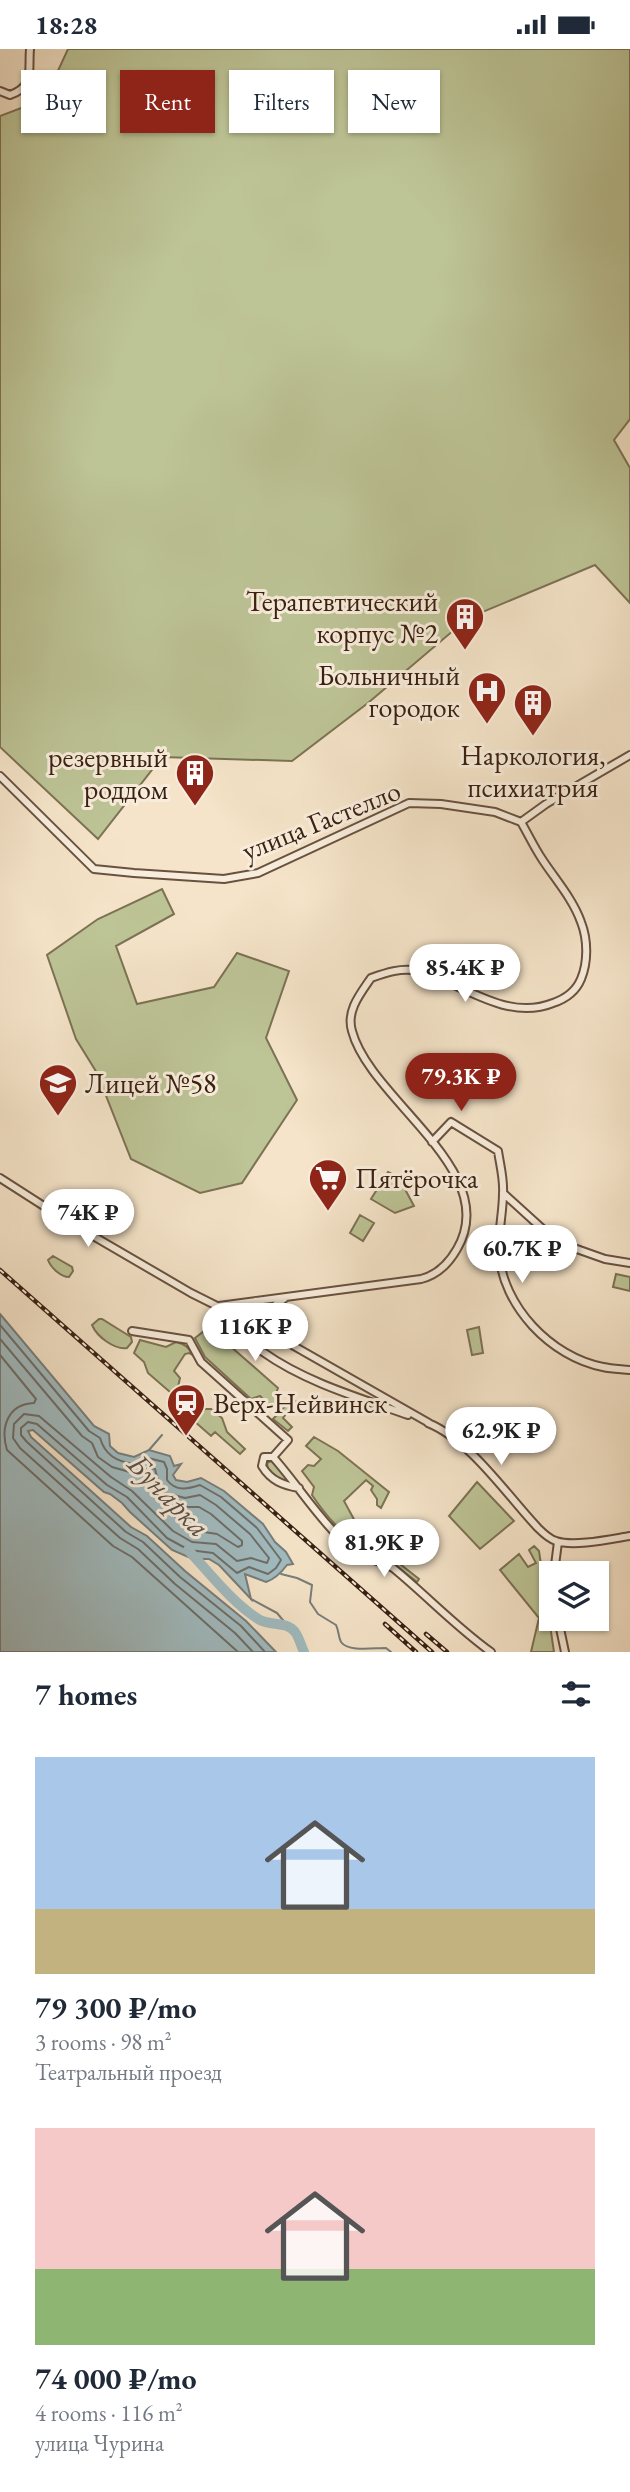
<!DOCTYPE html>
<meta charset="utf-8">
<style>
:root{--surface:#fff;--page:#f2f2f3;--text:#1f2937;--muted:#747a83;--accent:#8f2418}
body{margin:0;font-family:"EB Garamond",serif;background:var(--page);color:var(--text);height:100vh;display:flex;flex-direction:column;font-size:26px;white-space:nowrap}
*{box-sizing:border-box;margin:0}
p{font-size:23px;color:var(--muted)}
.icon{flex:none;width:38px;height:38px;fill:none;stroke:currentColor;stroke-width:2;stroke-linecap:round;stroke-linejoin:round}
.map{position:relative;height:1603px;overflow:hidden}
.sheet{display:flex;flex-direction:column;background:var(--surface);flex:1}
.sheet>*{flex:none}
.guide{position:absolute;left:21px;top:21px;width:588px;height:63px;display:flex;gap:14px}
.fabs{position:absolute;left:539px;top:1512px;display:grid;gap:14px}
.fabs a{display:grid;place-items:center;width:70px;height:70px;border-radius:0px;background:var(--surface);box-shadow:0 2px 5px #0004;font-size:35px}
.price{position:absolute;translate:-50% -60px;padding:0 16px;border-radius:24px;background:#fff;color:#222;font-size:23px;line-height:46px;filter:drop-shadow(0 2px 4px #0008)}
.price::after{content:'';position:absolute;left:50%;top:42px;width:21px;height:16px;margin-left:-10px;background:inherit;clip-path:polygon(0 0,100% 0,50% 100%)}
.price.on{background:var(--accent);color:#fff}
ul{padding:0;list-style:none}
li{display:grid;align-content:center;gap:14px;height:371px;padding:0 35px}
li span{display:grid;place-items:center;height:217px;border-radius:0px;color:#555}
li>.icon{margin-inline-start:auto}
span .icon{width:126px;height:126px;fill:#fffc;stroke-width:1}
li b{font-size:30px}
h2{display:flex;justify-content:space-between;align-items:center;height:84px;padding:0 35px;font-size:30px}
.pill{padding:0 24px;border-radius:0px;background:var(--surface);box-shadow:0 2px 5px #0004;font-size:24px;line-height:63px}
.pill.on{background:var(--accent);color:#fff}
.status{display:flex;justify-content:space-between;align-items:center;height:49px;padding:0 35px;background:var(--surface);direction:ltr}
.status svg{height:19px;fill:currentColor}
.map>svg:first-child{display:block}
.green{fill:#bdc496;stroke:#7c7254;stroke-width:2}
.water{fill:#a1bcc1;stroke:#787e7b;stroke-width:2}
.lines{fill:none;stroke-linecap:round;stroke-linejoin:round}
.shore{stroke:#6e6e6a;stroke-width:2}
.stream{stroke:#787e7b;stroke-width:2}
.river{stroke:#a1bcc1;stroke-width:10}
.minor-casing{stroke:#695140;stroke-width:10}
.minor{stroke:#f8eddc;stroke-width:6}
.rail-casing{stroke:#3a2012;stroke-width:4.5}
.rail{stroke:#f8eddc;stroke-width:2;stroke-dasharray:5;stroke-linecap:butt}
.labels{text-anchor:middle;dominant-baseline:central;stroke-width:6;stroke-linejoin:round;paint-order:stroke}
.poi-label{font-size:28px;fill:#3a2012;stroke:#f8eddc;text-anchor:end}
.street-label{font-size:28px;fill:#3a2012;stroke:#f8eddc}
.water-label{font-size:30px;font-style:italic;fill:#594f47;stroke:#f8eddc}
</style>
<div class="status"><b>18:28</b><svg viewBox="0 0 49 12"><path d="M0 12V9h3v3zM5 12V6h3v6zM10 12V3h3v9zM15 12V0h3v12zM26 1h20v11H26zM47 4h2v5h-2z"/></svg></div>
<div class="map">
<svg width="630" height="1603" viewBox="0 0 630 1603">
<rect width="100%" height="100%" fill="#f5e4c9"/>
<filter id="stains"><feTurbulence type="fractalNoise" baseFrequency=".00286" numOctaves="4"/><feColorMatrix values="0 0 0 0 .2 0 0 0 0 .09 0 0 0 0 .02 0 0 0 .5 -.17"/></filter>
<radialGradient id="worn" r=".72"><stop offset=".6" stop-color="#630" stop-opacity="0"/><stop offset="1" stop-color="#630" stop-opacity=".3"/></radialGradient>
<path class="green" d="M68,0H630V370L614,391L630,419V554L595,516L468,569L368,654L292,712L162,708L98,790L0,698V67L45,50Z
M162,840L174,865L116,897L137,955L214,938L237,904L289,922L266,989L297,1051L242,1134L200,1144L131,1110L97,1024L76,990L47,906L98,870Z
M388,1123L399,1129L414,1157L395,1164L371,1150Z
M360,1166L374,1174L363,1192L350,1184Z
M53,1207L72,1218L73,1222L69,1228C61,1228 51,1219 48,1211Z
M616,1225L630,1228V1242L613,1238Z
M214,1267L229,1277L221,1289L278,1339L275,1347L277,1352L274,1357L269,1356L260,1347L251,1350L205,1308L195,1289L204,1282Z
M99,1270H102L131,1288L132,1293L127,1299C115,1301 97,1288 92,1276Z
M479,1278L483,1304L472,1306L467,1281Z
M140,1291L166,1298L176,1293C185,1295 188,1298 193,1306L189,1304L185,1305L174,1322L180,1329L178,1338L198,1355L193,1363L148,1324L144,1313L134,1304Z
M294,1351L303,1358L294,1355L283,1369L292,1378L288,1382L273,1370L286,1356L289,1358Z
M205,1360H211L222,1369L227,1383L245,1400L240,1405L215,1383L211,1387L194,1372Z
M314,1388L338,1402L389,1443L381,1459L377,1456V1450L371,1441L373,1437L366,1431L344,1452L356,1474L359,1476L365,1473L364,1479L369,1484L372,1491L365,1496C348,1495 322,1461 312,1446L314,1438L302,1422L308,1416L314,1417L321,1410L306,1397Z
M271,1412L273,1413L289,1432H282L268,1421L267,1414Z
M477,1433L514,1472L480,1500L449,1467Z
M534,1497L539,1502L554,1603H531L539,1569L500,1521L519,1505L528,1518L536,1514L529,1501Z
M386,1504L419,1530L417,1533L385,1508Z"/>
<path class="water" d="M0,1265L94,1377L109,1385L110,1397L118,1404L134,1408L149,1401L170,1407L174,1417L181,1415L173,1426L176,1431L187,1433L201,1429L224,1442L263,1475L275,1493L286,1503L293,1515L287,1516C281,1524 275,1530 266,1533L245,1525L251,1550L219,1516L209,1510H193L172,1501L130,1463L122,1454L110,1445L104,1443L33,1381L28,1382L31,1388L131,1478L147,1487L185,1522L246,1572L276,1603H0Z"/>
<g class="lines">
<path class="shore" d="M0,1276L89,1382L100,1389C105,1406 116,1412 133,1415L148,1409L164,1413L167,1420V1431C176,1443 188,1440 200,1436L221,1448L257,1479L281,1511L276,1519L268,1525L249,1518L237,1524L213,1504L189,1501L167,1489L127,1448L107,1436L37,1375L28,1373L21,1379V1386L27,1393L126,1483L143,1493L180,1528L241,1577L265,1603
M0,1290L82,1387L92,1394L98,1408L112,1418L133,1424L150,1419L155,1420L159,1436L166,1444L185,1449L200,1446L216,1456L250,1485L269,1509L267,1514L251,1509L237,1512L216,1495L192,1493L173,1482L132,1442L111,1428L39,1367L24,1365L14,1375L13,1389L20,1399L120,1489L138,1500L175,1535L235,1584L253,1603
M0,1306L36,1350L34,1354C8,1355 0,1378 7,1401L113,1497L132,1508L238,1603
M172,1458H199L211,1465L242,1492V1496L238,1498L217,1485L191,1481L169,1463L168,1459Z"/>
<path class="stream" d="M149,1401L162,1386
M281,1525L297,1529L312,1536L310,1553L318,1565L336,1576C339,1582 338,1587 341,1593C348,1603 373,1599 386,1599L391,1603
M251,1550L277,1564L287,1576"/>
<path class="river" d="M188,1501C210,1524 232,1554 260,1571C271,1577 287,1572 295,1583C299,1588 301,1597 304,1603"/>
<g class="minor-casing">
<path id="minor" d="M0,42L10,46C35,37 28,22 30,0
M0,727L94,820L134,824L224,830L258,824L409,754L441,755L495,763L521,773
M521,773L546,755L630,706
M432,1093L451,1073L498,1102C500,1116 504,1130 503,1144C503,1164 498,1183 499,1203C502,1257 551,1308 603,1318C612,1320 621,1320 630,1321
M0,1129L64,1170L191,1244L271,1284L429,1374
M503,1144L557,1193L605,1210L630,1214
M219,1257L421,1230C437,1226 449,1214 457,1200C503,1122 370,1051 352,982C346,962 360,945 371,929C385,924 402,918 418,922C463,934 506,973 553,954C565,950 576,942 581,930C588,913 588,891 581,873C573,850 555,830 542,810C534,798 528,785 521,773
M226,1263C239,1275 248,1293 263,1303C305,1333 360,1349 408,1366
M132,1282L189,1291L201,1313L288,1391L273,1408
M271,1284L268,1272L270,1260L285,1249
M248,1285L247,1265L256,1252
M428,1374C470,1391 506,1445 538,1479C543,1484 549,1490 556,1492C574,1498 611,1490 630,1487
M299,1439C283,1436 271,1432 262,1417L264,1408H273C296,1434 314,1463 338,1487C348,1496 361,1506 374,1511C381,1514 387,1515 393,1519C426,1546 456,1578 491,1603
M554,1524L558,1493
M558,1570L565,1603"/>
</g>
<use href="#minor" class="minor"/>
<g class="rail-casing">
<path id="rail" d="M0,1221L432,1603
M385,1575L416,1603
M426,1585L447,1603"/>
</g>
<use href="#rail" class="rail"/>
</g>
<defs>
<g id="building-pin" transform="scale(2.0125)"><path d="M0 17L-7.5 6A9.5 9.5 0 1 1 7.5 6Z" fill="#8f2418" stroke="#f8eddc"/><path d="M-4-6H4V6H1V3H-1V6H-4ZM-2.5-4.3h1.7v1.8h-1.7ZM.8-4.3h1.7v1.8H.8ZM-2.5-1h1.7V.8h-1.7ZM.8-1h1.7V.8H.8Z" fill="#fff"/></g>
<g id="hospital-pin" transform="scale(2.0125)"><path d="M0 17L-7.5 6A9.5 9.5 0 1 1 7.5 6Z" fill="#8f2418" stroke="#f8eddc"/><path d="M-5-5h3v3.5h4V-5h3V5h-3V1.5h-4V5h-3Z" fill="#fff"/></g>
<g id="school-pin" transform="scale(2.0125)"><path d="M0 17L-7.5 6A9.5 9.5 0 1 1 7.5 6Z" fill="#8f2418" stroke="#f8eddc"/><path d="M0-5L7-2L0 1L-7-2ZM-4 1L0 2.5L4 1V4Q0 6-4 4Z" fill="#fff"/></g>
<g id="supermarket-pin" transform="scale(2.0125)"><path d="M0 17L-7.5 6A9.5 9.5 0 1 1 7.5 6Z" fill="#8f2418" stroke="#f8eddc"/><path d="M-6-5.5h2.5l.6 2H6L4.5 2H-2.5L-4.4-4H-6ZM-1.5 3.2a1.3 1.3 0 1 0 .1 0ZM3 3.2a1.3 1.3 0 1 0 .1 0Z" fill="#fff"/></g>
<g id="station-pin" transform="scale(2.0125)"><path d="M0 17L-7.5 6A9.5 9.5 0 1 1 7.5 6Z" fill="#8f2418" stroke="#f8eddc"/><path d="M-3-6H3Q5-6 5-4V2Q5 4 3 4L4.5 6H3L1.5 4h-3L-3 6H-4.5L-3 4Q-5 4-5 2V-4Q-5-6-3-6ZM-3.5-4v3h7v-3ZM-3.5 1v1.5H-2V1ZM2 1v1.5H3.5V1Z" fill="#fff"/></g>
</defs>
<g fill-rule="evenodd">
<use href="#building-pin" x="465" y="568"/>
<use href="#hospital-pin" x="487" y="642"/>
<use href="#building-pin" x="533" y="654"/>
<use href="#building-pin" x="195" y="724"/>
<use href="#school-pin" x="58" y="1034"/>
<use href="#supermarket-pin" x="328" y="1129"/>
<use href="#station-pin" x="186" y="1354"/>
</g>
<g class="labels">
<g class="poi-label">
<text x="438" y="552">Терапевтический<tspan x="438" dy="32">корпус №2</tspan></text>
<text x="460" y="626">Больничный<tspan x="460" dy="32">городок</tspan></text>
<text x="533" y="706" text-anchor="middle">Наркология,<tspan x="533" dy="32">психиатрия</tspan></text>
<text x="168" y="708">резервный<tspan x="168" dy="32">роддом</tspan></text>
<text x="85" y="1034" text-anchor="start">Лицей №58</text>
<text x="355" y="1129" text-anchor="start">Пятёрочка</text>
<text x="213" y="1354" text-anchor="start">Верх-Нейвинск</text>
</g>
<g class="street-label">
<text transform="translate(321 771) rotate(-22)">улица Гастелло</text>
</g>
<g class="water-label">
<text transform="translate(169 1446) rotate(46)">Бунарка</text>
</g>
</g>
<rect width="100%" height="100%" filter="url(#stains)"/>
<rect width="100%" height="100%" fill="url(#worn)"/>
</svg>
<div class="fabs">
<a><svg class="icon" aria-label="layers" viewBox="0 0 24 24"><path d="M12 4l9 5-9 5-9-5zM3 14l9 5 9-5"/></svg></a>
</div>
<b class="price" style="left:465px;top:955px">85.4K ₽</b>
<b class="price on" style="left:461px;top:1064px">79.3K ₽</b>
<b class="price" style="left:88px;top:1200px">74K ₽</b>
<b class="price" style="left:522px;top:1236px">60.7K ₽</b>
<b class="price" style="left:255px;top:1314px">116K ₽</b>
<b class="price" style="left:501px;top:1418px">62.9K ₽</b>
<b class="price" style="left:384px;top:1530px">81.9K ₽</b>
<div class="guide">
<a class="pill">Buy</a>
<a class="pill on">Rent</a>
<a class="pill">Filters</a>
<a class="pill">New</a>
</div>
</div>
<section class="sheet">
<h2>7 homes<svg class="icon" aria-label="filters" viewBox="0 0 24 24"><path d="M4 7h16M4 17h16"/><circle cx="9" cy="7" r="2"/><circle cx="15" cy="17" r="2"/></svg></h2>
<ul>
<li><span style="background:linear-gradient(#a9c7e8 70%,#c2b280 0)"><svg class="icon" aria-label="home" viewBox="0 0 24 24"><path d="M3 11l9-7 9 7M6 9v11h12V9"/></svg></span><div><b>79 300 ₽/mo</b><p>3 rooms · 98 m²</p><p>Театральный проезд</p></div></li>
<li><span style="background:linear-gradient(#f6c9c9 65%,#8fb573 0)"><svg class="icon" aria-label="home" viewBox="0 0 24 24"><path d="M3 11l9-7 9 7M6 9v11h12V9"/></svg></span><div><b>74 000 ₽/mo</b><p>4 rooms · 116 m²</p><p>улица Чурина</p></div></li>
</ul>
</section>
